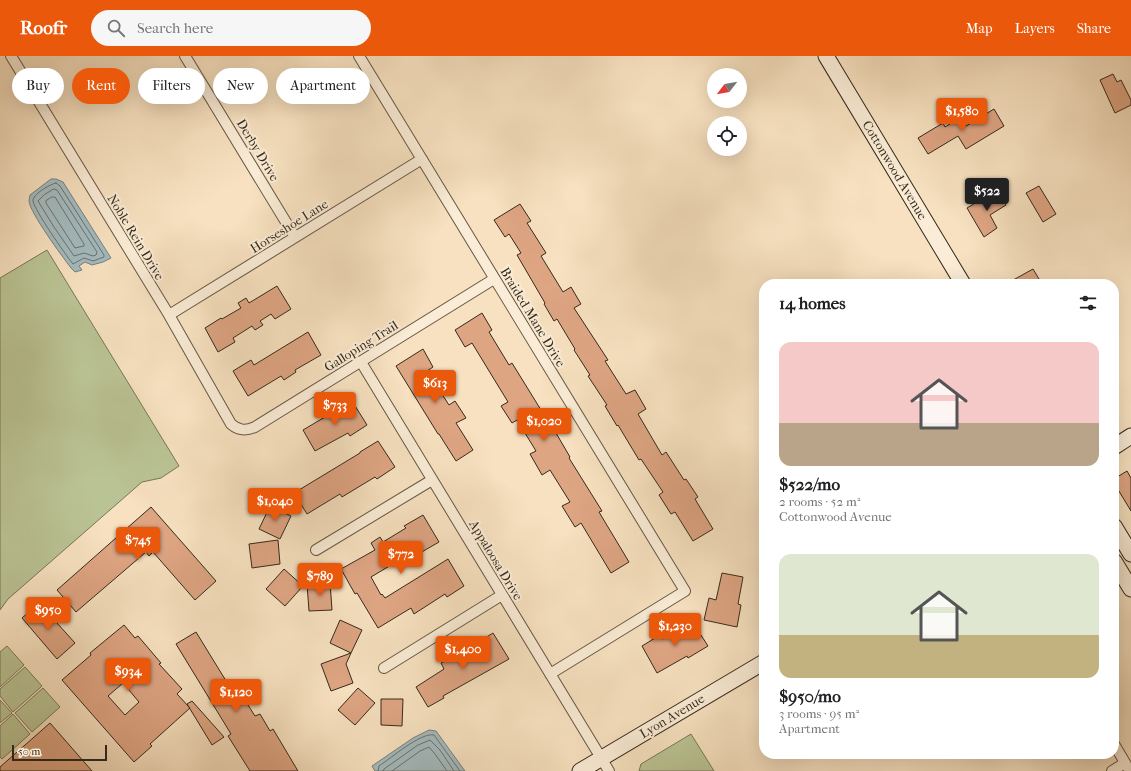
<!DOCTYPE html>
<meta charset="utf-8">
<style>
:root{--surface:#fff;--page:#f6f6f6;--text:#202124;--muted:#757577;--accent:#ea580c}
body{margin:0;font-family:"IM FELL French Canon",serif;background:var(--page);color:var(--text);height:100vh;display:flex;flex-direction:column;font-size:15px;white-space:nowrap}
*{box-sizing:border-box;margin:0}
p{font-size:13px;color:var(--muted)}
.icon{flex:none;width:22px;height:22px;fill:none;stroke:currentColor;stroke-width:2;stroke-linecap:round;stroke-linejoin:round}
.map{position:relative;flex:1;overflow:hidden}
.drawer{position:absolute;left:759px;top:223px;width:360px;height:480px;display:flex;flex-direction:column;background:var(--surface);border-radius:16px;box-shadow:0 4px 16px #0002}
.drawer>*{flex:none}
.guide{position:absolute;left:12px;top:12px;width:380px;height:36px;display:flex;gap:8px}
.needle{width:26px;rotate:239deg}
.fabs{position:absolute;left:707px;top:12px;display:grid;gap:8px}
.fabs a{display:grid;place-items:center;width:40px;height:40px;border-radius:50%;background:var(--surface);box-shadow:0 4px 16px #0002;font-size:20px}
.scale{position:absolute;left:12px;bottom:10px;width:95px;box-sizing:border-box;padding-left:4px;border:2px solid #352a1c;border-top:0;font-size:11px;line-height:14px;white-space:nowrap;color:#352a1c;-webkit-text-stroke:3px #faecd6;paint-order:stroke}
.price{position:absolute;translate:-50% -34px;padding:0 9px;border-radius:4px;background:var(--accent);color:#fff;font-size:13px;line-height:26px;filter:drop-shadow(0 1px 2px #0008)}
.price::after{content:'';position:absolute;left:50%;top:24px;width:12px;height:9px;margin-left:-6px;background:inherit;clip-path:polygon(0 0,100% 0,50% 100%)}
.price.selected{background:#222;color:#fff}
ul{padding:0;list-style:none}
li{display:grid;align-content:center;gap:8px;height:212px;padding:0 20px}
li span{display:grid;place-items:center;height:124px;border-radius:12px;color:#555}
li>.icon{margin-inline-start:auto}
span .icon{width:72px;height:72px;fill:#fffc;stroke-width:1}
li b{font-size:17px}
h2{display:flex;justify-content:space-between;align-items:center;height:48px;padding:0 20px;font-size:17px}
.pill{padding:0 14px;border-radius:18px;background:var(--surface);box-shadow:0 4px 16px #0002;font-size:14px;line-height:36px}
.pill.selected{background:var(--accent);color:#fff}
header{display:flex;align-items:center;gap:24px;box-sizing:border-box;height:56px;padding:0 20px;background:var(--accent);color:#fff}
header strong{font-size:19px}
nav{display:flex;gap:22px;margin-inline-start:auto;font-size:14px}
.search{width:280px;height:36px;background:var(--page);display:flex;align-items:center;gap:10px;box-sizing:border-box;padding:0 14px;border-radius:22px;color:var(--muted);font-size:15px}
.map>svg:first-child{display:block}
.green{fill:#bac394;stroke:#787658}
.water{fill:#a3babe;stroke:#77807d}
.lines{fill:none;stroke-linecap:round;stroke-linejoin:round}
.shore{stroke:#6c726d;stroke-width:1}
.building{fill:#dea583;stroke:#352a1c;fill-rule:evenodd}
.street-casing{stroke:#665845;stroke-width:12}
.secondary-casing{stroke:#352a1c;stroke-width:17}
.street{stroke:#faecd6;stroke-width:10}
.secondary{stroke:#faecd6;stroke-width:15}
.labels{text-anchor:middle;dominant-baseline:central;stroke-width:4;stroke-linejoin:round;paint-order:stroke}
.street-label{font-size:13px;fill:#352a1c;stroke:#faecd6}
</style>
<header>
<strong>Roofr</strong>
<div class="search"><svg class="icon" aria-label="search" viewBox="0 0 24 24"><circle cx="10" cy="10" r="6"/><path d="M15 15l6 6"/></svg>Search here</div>
<nav><a>Map</a><a>Layers</a><a>Share</a></nav>
</header>
<div class="map">
<svg width="1131" height="715" viewBox="0 0 1131 715">
<rect width="100%" height="100%" fill="#f7e1c0"/>
<filter id="stains"><feTurbulence type="fractalNoise" baseFrequency=".005" numOctaves="4"/><feColorMatrix values="0 0 0 0 .2 0 0 0 0 .09 0 0 0 0 .02 0 0 0 .5 -.17"/></filter>
<radialGradient id="worn" r=".72"><stop offset=".6" stop-color="#630" stop-opacity="0"/><stop offset="1" stop-color="#630" stop-opacity=".3"/></radialGradient>
<path class="green" d="M47,194L179,410L161,422L142,426L8,543L0,554V222Z
M7,590L24,609L0,631V596Z
M25,611L42,630L13,656L0,640V633Z
M43,632L60,651L32,676L15,657Z
M0,644L12,657L0,667Z
M13,658L30,678L2,703L0,701V670Z
M691,678L714,715H639L641,708Z"/>
<path class="water" d="M51,123H56L63,126L111,202L103,206L92,209L85,206L79,210L82,214L75,216L71,212C62,200 30,157 29,145C29,144 30,140 30,139Z
M429,674L436,675L465,715H375L372,710L413,682Z"/>
<g class="lines">
<path class="shore" d="M56,127L60,130L104,199V201L93,205L84,202L73,208C65,198 35,155 33,145C32,139 50,128 56,127Z
M54,133L57,134L97,196L96,199L93,200L84,197L74,200L54,171L38,145L44,139Z
M52,141H55L84,188V190L75,192L46,147V145Z
M378,715L379,710C390,703 421,676 434,679L460,715
M383,715L384,713L418,689L430,684L440,694L454,715
M392,715L420,695L429,691L435,698L447,715"/>
</g>
<path class="building" d="M1113,18L1117,26L1121,24L1131,44V49L1115,57L1100,24Z
M994,53L1004,70L966,93L958,80L928,98L918,82L943,67L945,71L961,61L966,70Z
M1039,130L1056,158L1043,166L1026,137Z
M997,134L1006,149L990,159L997,172L984,181L967,152Z
M520,148L531,165L527,167L546,197L541,200L563,236L571,231L581,248L574,252L608,304L605,305L626,338L635,334L646,353L638,358L662,399L666,396L684,424L686,423L698,441L695,443L713,473L693,485L675,456L671,458L659,439L663,436L641,403L639,404L618,369L617,370L605,350L607,349L588,320L590,319L574,294L575,293L557,263L554,265L544,248L545,247L517,199L521,197L509,178L505,181L494,164Z
M1033,213L1042,228H1006Z
M277,230L291,253L275,263L271,258L260,265L263,269L255,274L252,270L233,282L235,286L218,296L205,272L221,262L222,263L241,252L238,247L246,242L249,247Z
M482,257L492,274L489,276L509,309L512,307L541,354L542,353L570,401L569,402L602,455L599,456L629,506L611,517L581,467L575,471L562,450L570,446L550,414L542,419L530,398L536,395L517,364L512,367L501,350L508,346L472,287L465,291L455,274Z
M308,276L321,299L295,314L296,316L284,324L281,320L248,340L233,315L251,304L254,309Z
M423,293L433,311L427,315L449,349L455,345L466,362L456,367L473,394L456,405L439,378H438L396,310Z
M352,345L367,369L350,380L348,377L315,395L303,374Z
M378,385L395,411L377,423L375,421L342,441L340,438L307,458L294,437L360,397V396Z
M1127,415L1131,422V455L1114,427V423Z
M270,450L291,460L280,483L259,473Z
M151,451L216,525L195,544L153,496L149,500L146,496L76,556L57,534Z
M423,459L439,486L420,497L418,493L371,521L381,539L382,538L385,542L448,503L464,530L447,541L445,538L414,558L411,552L378,572L357,537L355,538L341,513L375,494L371,487L380,481L383,486L406,472L404,470Z
M278,484L280,508L252,512L249,488Z
M284,513L303,530L285,550L266,533Z
M722,517L743,521L738,548L741,549L737,571L704,564L709,542L716,544Z
M330,526L332,554L309,555L307,528Z
M39,547L75,587L57,603L22,562Z
M340,564L362,574L351,597L330,587Z
M692,565L708,590L688,602L687,600L657,617L642,590L660,579L663,583Z
M124,569L135,582L138,580L161,607L159,608L182,633L177,638L190,652L150,688L152,690L134,706L62,624L91,599L90,597ZM123,627L139,646L125,659L108,640Z
M196,576L231,633L236,630L255,660L260,658L270,675L273,673L298,715H250L228,680L231,678L176,588Z
M493,577L509,603L443,640L444,642L428,651L416,631L444,613L441,607L454,600L455,603L477,591L475,588Z
M351,597L346,608L353,627L331,635L321,608Z
M358,632L375,647L355,669L338,654Z
M381,643H403L402,670L381,669Z
M192,645L224,681L212,689L187,648Z
M50,667L92,715H0V711Z"/>
<g class="lines">
<g class="street-casing">
<path id="street" d="M11,0L169,259L231,368C239,375 246,375 255,371L494,223
M185,0L295,181
M359,0L685,535L550,618
M169,259L422,103
M361,306L609,715
M316,494L432,424
M384,612L502,539
M1114,688L1130,715
M1112,715L1125,707"/>
</g>
<g class="secondary-casing">
<path id="secondary" d="M826,0L963,228
M1114,391L1131,380
M1114,470L1131,498
M1114,505L1131,533
M580,715L764,606"/>
</g>
<use href="#street" class="street"/>
<use href="#secondary" class="secondary"/>
</g>
<g class="labels">
<g class="street-label">
<text transform="translate(258 94) rotate(59)">Derby Drive</text>
<text transform="translate(895 114) rotate(59)">Cottonwood Avenue</text>
<text transform="translate(289 170) rotate(-32)">Horseshoe Lane</text>
<text transform="translate(136 181) rotate(59)">Noble Rein Drive</text>
<text transform="translate(533 261) rotate(59)">Braided Mane Drive</text>
<text transform="translate(361 290) rotate(-32)">Galloping Trail</text>
<text transform="translate(496 504) rotate(59)">Appaloosa Drive</text>
<text transform="translate(672 660) rotate(-31)">Lyon Avenue</text>
</g>
</g>
<rect width="100%" height="100%" filter="url(#stains)"/>
<rect width="100%" height="100%" fill="url(#worn)"/>
</svg>
<div class="fabs">
<a><svg class="needle" viewBox="-14 -14 28 28"><path d="M0-13l5 13h-10z" fill="#e53935"/><path d="M0 13l5-13h-10z" fill="#757577"/></svg></a>
<a><svg class="icon" aria-label="locate" viewBox="0 0 24 24"><circle cx="12" cy="12" r="6"/><path d="M12 2v4M12 18v4M2 12h4M18 12h4"/></svg></a>
</div>
<div class="scale">50 m</div>
<b class="price" style="left:962px;top:76px">$1,580</b>
<b class="price selected" style="left:987px;top:156px">$522</b>
<b class="price" style="left:435px;top:348px">$613</b>
<b class="price" style="left:335px;top:370px">$733</b>
<b class="price" style="left:544px;top:386px">$1,020</b>
<b class="price" style="left:275px;top:466px">$1,040</b>
<b class="price" style="left:138px;top:505px">$745</b>
<b class="price" style="left:401px;top:519px">$772</b>
<b class="price" style="left:320px;top:541px">$789</b>
<b class="price" style="left:48px;top:575px">$950</b>
<b class="price" style="left:675px;top:591px">$1,230</b>
<b class="price" style="left:463px;top:614px">$1,400</b>
<b class="price" style="left:128px;top:636px">$934</b>
<b class="price" style="left:236px;top:657px">$1,120</b>
<div class="guide">
<a class="pill">Buy</a>
<a class="pill selected">Rent</a>
<a class="pill">Filters</a>
<a class="pill">New</a>
<a class="pill">Apartment</a>
</div>
<section class="drawer">
<h2>14 homes<svg class="icon" aria-label="filters" viewBox="0 0 24 24"><path d="M4 7h16M4 17h16"/><circle cx="9" cy="7" r="2"/><circle cx="15" cy="17" r="2"/></svg></h2>
<ul>
<li><span style="background:linear-gradient(#f6c9c9 65%,#b9a48a 0)"><svg class="icon" aria-label="home" viewBox="0 0 24 24"><path d="M3 11l9-7 9 7M6 9v11h12V9"/></svg></span><div><b>$522/mo</b><p>2 rooms · 52 m²</p><p>Cottonwood Avenue</p></div></li>
<li><span style="background:linear-gradient(#dfe7d0 65%,#c2b280 0)"><svg class="icon" aria-label="home" viewBox="0 0 24 24"><path d="M3 11l9-7 9 7M6 9v11h12V9"/></svg></span><div><b>$950/mo</b><p>3 rooms · 95 m²</p><p>Apartment</p></div></li>
</ul>
</section>
</div>
